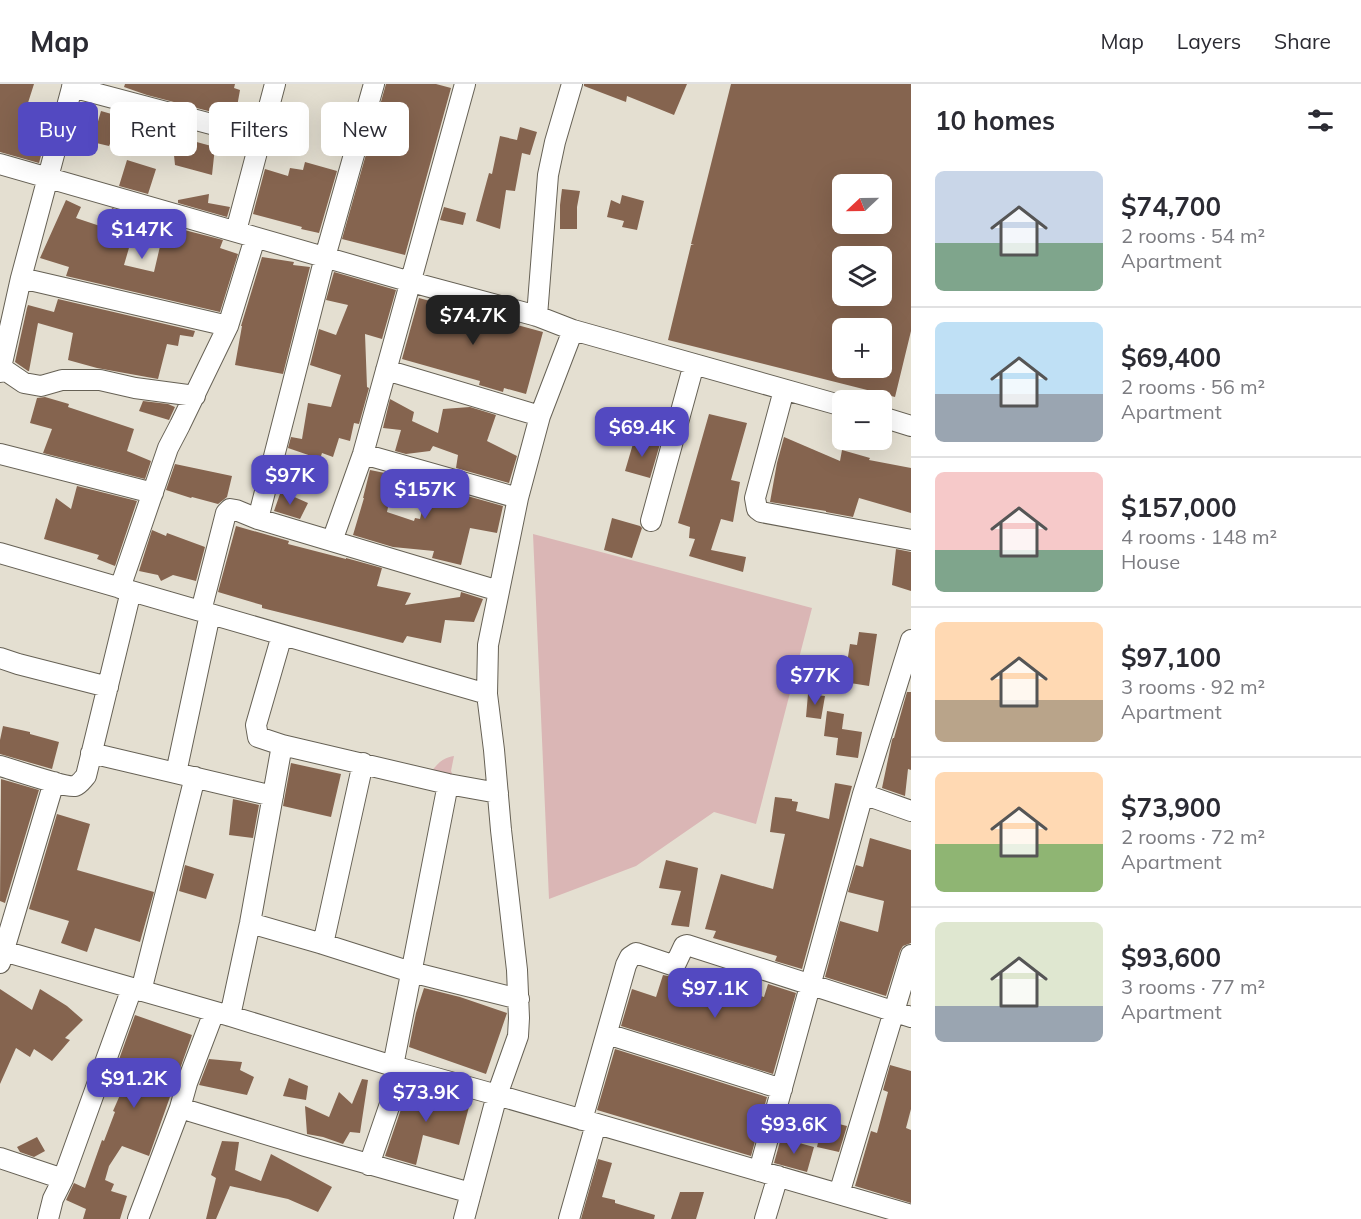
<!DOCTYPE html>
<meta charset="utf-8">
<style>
:root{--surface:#fff;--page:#f7f7f7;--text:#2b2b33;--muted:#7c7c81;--line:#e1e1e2;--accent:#5349c1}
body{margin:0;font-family:Mulish,sans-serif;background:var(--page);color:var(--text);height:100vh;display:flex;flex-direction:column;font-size:22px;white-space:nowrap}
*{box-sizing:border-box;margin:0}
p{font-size:20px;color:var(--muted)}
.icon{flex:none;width:33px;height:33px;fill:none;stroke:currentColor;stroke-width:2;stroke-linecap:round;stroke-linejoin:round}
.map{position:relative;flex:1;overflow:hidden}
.panel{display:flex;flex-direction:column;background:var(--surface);width:450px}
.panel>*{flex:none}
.hud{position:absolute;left:18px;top:18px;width:570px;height:54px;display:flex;gap:12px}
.needle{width:39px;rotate:248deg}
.buttons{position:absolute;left:832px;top:90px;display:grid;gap:12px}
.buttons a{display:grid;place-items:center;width:60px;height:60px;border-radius:9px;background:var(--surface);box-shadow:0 6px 24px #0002;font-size:30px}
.price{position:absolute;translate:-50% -51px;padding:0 14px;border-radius:12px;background:var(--accent);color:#fff;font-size:20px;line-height:39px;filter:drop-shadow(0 2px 3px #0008)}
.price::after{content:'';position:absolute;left:50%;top:36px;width:18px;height:14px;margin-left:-9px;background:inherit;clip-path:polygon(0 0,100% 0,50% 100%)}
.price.selected{background:#222;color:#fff}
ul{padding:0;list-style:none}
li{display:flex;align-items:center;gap:18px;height:150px;padding:0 24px}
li+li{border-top:2px solid var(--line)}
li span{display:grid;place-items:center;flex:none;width:168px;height:120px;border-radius:9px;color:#555}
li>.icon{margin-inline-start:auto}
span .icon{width:72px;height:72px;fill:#fffc;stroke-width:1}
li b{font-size:26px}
h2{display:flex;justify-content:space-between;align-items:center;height:72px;padding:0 24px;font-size:26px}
.tag{padding:0 21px;border-radius:9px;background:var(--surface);box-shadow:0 6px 24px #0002;font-size:21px;line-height:54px}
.tag.selected{background:var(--accent);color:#fff}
header{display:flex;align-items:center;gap:36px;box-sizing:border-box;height:84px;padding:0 30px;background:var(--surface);border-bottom:2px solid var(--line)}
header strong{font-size:28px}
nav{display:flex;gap:33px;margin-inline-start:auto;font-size:21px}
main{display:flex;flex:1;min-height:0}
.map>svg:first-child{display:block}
.green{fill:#dab6b5}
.building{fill:#85644f;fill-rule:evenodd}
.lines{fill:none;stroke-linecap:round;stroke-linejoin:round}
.minor-casing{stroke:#666155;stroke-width:22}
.minor{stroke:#fff;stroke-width:20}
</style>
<header>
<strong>Map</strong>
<nav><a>Map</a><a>Layers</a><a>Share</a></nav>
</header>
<main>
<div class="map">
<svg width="911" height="1135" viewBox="0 0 911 1135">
<rect width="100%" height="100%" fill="#e4dfd1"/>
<path class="green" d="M533,450L812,524L756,740L714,728L636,782L549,815Z
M454,672L451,687L454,694L429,690C437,681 441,674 454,672Z"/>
<path class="building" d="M0,0H34L19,47L46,54L39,79L0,68Z
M125,0H235L234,4L240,6L235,34L147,11L124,3Z
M386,0H436L451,4L405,171L342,155Z
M584,0H687L674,31L627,12L626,18L584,2Z
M731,0H911V247L895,313L668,256L691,161H694L691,160ZM843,100H882V140H843ZM843,172H882V212H843ZM843,244H882V284H843Z
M101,27L122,33L109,62L92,58Z
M171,42L195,48L193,57L215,63L212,91L175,81Z
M520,43L537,48L530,71L522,69L515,107L506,106L500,145L476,137L489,89L492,90L500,52L517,56Z
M127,76L156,85L148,110L119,102Z
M305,78L337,87L319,149L301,145L302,143L253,130L265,85L288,92L290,84L303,86Z
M562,105L580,107L577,123V145H560V121Z
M209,110L208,119L230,123L227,133L178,119V116Z
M622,111L644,117L637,146L622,143L624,137L607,133L611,116L620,120Z
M66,116L81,123L76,134L106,144L112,124L136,132L128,156L131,157L124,181L154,188L165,141L223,156L220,164L238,170L220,228L66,192L69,183L40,174Z
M444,123L466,129L463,141L440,136Z
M262,173L294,178L293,181L310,183L283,290L235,281L242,242H241Z
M334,188L396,206L382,255L365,250L367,303L369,304L359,340L354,339L350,357L339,354L333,373L322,369L320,375L288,364L291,353L302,355L308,319L331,323L341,291L310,281L319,245L336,251L348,221L326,216Z
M419,214L543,248L526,310L504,304L503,308L479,301L480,297L402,275Z
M58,215L195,247L193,253L180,251L178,262L167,260L158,295L97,284L68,276L73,249L38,239L29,287H28L15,278L27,224L28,221L54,228Z
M45,313L69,320L68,323L134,345L127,367L151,377L145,395L43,369L52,345L30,339L37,314Z
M390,315L414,328L412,337L438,349L443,325L470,323L496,331L487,357L517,372L509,399L456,384L458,371L433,362L430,367L406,370L395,367L401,346L383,344Z
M143,317L168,320L175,323L169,336L139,327Z
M709,330L747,339L731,396L740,398L733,438L721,435L711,466L746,473L743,488L689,472L695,455L689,454L690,443L678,439Z
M635,353L660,360L650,394L625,387Z
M784,353L840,377L842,366L870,374L869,376L911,384V429L859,414L853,433L826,428V427L770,418L777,379Z
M175,380L232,392L227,413L218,420L192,413L191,414L166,406Z
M370,386L395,391L387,428L414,437L415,434L420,435L428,401L503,422L497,449L470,444L461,481L432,474L434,467L393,463L353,451L364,414H363Z
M77,402L137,417L115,482L97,475L99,471L44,455L56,414L71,425Z
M281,407L308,419L300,435L274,427Z
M612,434L640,442L642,444L632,474L604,466Z
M236,442L289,457L288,460L346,475V474L382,484L377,502L411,509L405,521L460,513L461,508L483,515L474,538L445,536L441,559L407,552L403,559L262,524V521L218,508Z
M152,446L166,452L167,449L205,463L196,497L173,491L161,497L158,491L139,487Z
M896,465L911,468V507L892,501Z
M859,548L877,550L869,602L844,598L850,560L857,561Z
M907,608H911V686L908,685L905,712L882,704L892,656L893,654H894Z
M808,610L825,612L821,635L806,633Z
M827,627L844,630L842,645L862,648L858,674L836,671L838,654L824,652Z
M3,642L30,648V650L59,658L52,685L0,670V656Z
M291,679L341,690L331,733L283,722Z
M1,695L39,706L5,819L0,817Z
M835,699L852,702L802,885L775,877L777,872L713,854L716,847L705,845L721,790L773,805L785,750L770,748L775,713L792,715V717L798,718L796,727L829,735Z
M233,715L259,721L253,754L229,751Z
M57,730L90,740L77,786L154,808L140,858L95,844L87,868L61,859L69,837L29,825Z
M870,754L911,766V859L903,862L900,867L886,912L825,893L840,837L878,848L884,817L848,808L856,781L863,783Z
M666,776L698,784L689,843L671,841L681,807L659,804Z
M185,781L214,790L206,815L179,807Z
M683,888L764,913L768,900L796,909L773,990L621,942L632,905L656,913L663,891L673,893Z
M424,904L460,913L507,929L486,990L409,963L416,929Z
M0,905L32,926L40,905L67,922L83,936L65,954L70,956L52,977L34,965L30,973L16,964L0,1000Z
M135,931L192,951L149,1072L122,1062L109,1082L105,1096L114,1100L111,1107L127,1112L120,1135H83L86,1125L66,1116L74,1099L85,1104L102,1056L104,1057L115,1028L113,1027L120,1011L108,1006Z
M615,965L767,1013L751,1072L597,1026Z
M209,975L242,978L240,986L254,993L247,1011L199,1001Z
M890,981L911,987V1025L906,1044L911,1046V1119L855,1102L871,1047L877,1049L888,1008L883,1006Z
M289,994L308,1002L306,1016L283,1012Z
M362,995L368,996L360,1049L350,1048L343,1060L323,1053L307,1050L305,1022L329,1033L339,1008L352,1020Z
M409,1002L470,1019L459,1061L423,1051L416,1081L385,1072Z
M823,1036L847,1042L839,1068L817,1063Z
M37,1053L45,1067L34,1073L20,1068L17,1063Z
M781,1054L814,1063L807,1088L774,1079Z
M222,1057L239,1058L235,1086L261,1097L271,1070L332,1103L318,1128L288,1115L230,1102L216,1135H206L216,1094L211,1091Z
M598,1075L612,1079L602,1113L615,1116V1119L655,1131L654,1135H581Z
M680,1108H704L696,1135H671Z"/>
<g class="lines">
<g class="minor-casing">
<path id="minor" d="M72,3L260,53
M0,80L411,198L537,232L573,246L843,322
M236,147L275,0
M21,194L228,242
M537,232L548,91L555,58L572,0
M2,284L24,299L41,302L62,296H100L135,304L195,312
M386,286L540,332
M0,288L21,194L73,0
M784,306L755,414L757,425L761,428L911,456
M882,333L911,342
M0,370L153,409
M363,370L518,414
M258,435L325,173L374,0
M651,437L694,280
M332,457L363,370L465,0
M0,469L487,610
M120,504L168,364L180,341L228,242L255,154
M201,527L226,429L230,425L236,426L258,435L499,507
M282,551L256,641L258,653L282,661L448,700L498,709
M0,574L18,580L108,603
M91,669L273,712
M0,682C12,685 66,704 75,702C80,700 83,695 86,692L131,507
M176,689L210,530
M863,710L911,727
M250,839L323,860L411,888L519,915
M323,860L363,679
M0,866L230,932L393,982L497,1011L911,1131
M0,879L54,698
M141,907L195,693
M230,932L250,839L282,661
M607,950L782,1005
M393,982L448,700
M180,1024L305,1062L471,1109
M582,1036L626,881L630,873L636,869L672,881L676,879L684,862L687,861L911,933
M0,1074L63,1095
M369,1081L402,985
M759,1087L863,710L911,556
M839,1110L911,871
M48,1135L53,1115L63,1095L132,904
M138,1135L180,1024L187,999L214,928
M464,1135L497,1011L518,952L519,934L517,886L501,746L494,666L487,610L488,561L518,414L540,332L573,246
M569,1135L596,1040
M765,1135L778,1092"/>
</g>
<use href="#minor" class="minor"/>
</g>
</svg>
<div class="buttons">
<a><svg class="needle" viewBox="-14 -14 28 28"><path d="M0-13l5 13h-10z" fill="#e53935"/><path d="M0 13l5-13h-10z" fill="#7c7c81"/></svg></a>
<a><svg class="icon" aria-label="layers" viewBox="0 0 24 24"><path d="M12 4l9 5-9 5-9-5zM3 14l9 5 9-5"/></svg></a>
<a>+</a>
<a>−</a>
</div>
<b class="price" style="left:142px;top:176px">$147K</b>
<b class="price selected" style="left:473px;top:262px">$74.7K</b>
<b class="price" style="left:642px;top:374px">$69.4K</b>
<b class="price" style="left:290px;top:422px">$97K</b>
<b class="price" style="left:425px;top:436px">$157K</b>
<b class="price" style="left:815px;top:622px">$77K</b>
<b class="price" style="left:715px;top:935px">$97.1K</b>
<b class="price" style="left:134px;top:1025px">$91.2K</b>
<b class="price" style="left:426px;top:1039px">$73.9K</b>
<b class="price" style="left:794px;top:1071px">$93.6K</b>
<div class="hud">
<a class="tag selected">Buy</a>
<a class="tag">Rent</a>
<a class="tag">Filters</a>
<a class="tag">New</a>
</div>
</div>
<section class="panel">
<h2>10 homes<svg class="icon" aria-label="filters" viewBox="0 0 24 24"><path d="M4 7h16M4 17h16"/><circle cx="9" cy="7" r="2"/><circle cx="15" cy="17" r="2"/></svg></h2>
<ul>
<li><span style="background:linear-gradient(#c9d6e8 60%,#7fa58c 0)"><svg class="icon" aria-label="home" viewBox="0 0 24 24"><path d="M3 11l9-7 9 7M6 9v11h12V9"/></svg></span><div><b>$74,700</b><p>2 rooms · 54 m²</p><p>Apartment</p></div></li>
<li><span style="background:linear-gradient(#bfe0f5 60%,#9aa5b1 0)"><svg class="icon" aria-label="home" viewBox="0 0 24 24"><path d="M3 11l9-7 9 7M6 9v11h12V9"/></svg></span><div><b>$69,400</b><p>2 rooms · 56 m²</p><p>Apartment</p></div></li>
<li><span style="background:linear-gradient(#f6c9c9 65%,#7fa58c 0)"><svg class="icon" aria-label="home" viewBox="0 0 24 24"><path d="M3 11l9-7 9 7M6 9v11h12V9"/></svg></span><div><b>$157,000</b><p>4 rooms · 148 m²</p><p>House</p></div></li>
<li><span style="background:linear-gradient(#ffd9b3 65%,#b9a48a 0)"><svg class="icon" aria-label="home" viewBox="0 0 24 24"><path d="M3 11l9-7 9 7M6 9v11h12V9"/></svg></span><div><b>$97,100</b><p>3 rooms · 92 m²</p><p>Apartment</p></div></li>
<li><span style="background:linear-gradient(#ffd9b3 60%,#8fb573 0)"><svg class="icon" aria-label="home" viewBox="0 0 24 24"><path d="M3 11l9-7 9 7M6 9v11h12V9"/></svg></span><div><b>$73,900</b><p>2 rooms · 72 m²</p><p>Apartment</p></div></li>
<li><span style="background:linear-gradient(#dfe7d0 70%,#9aa5b1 0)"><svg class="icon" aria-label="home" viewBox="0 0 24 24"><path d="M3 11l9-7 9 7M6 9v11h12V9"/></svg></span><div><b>$93,600</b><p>3 rooms · 77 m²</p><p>Apartment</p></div></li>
</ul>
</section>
</main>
